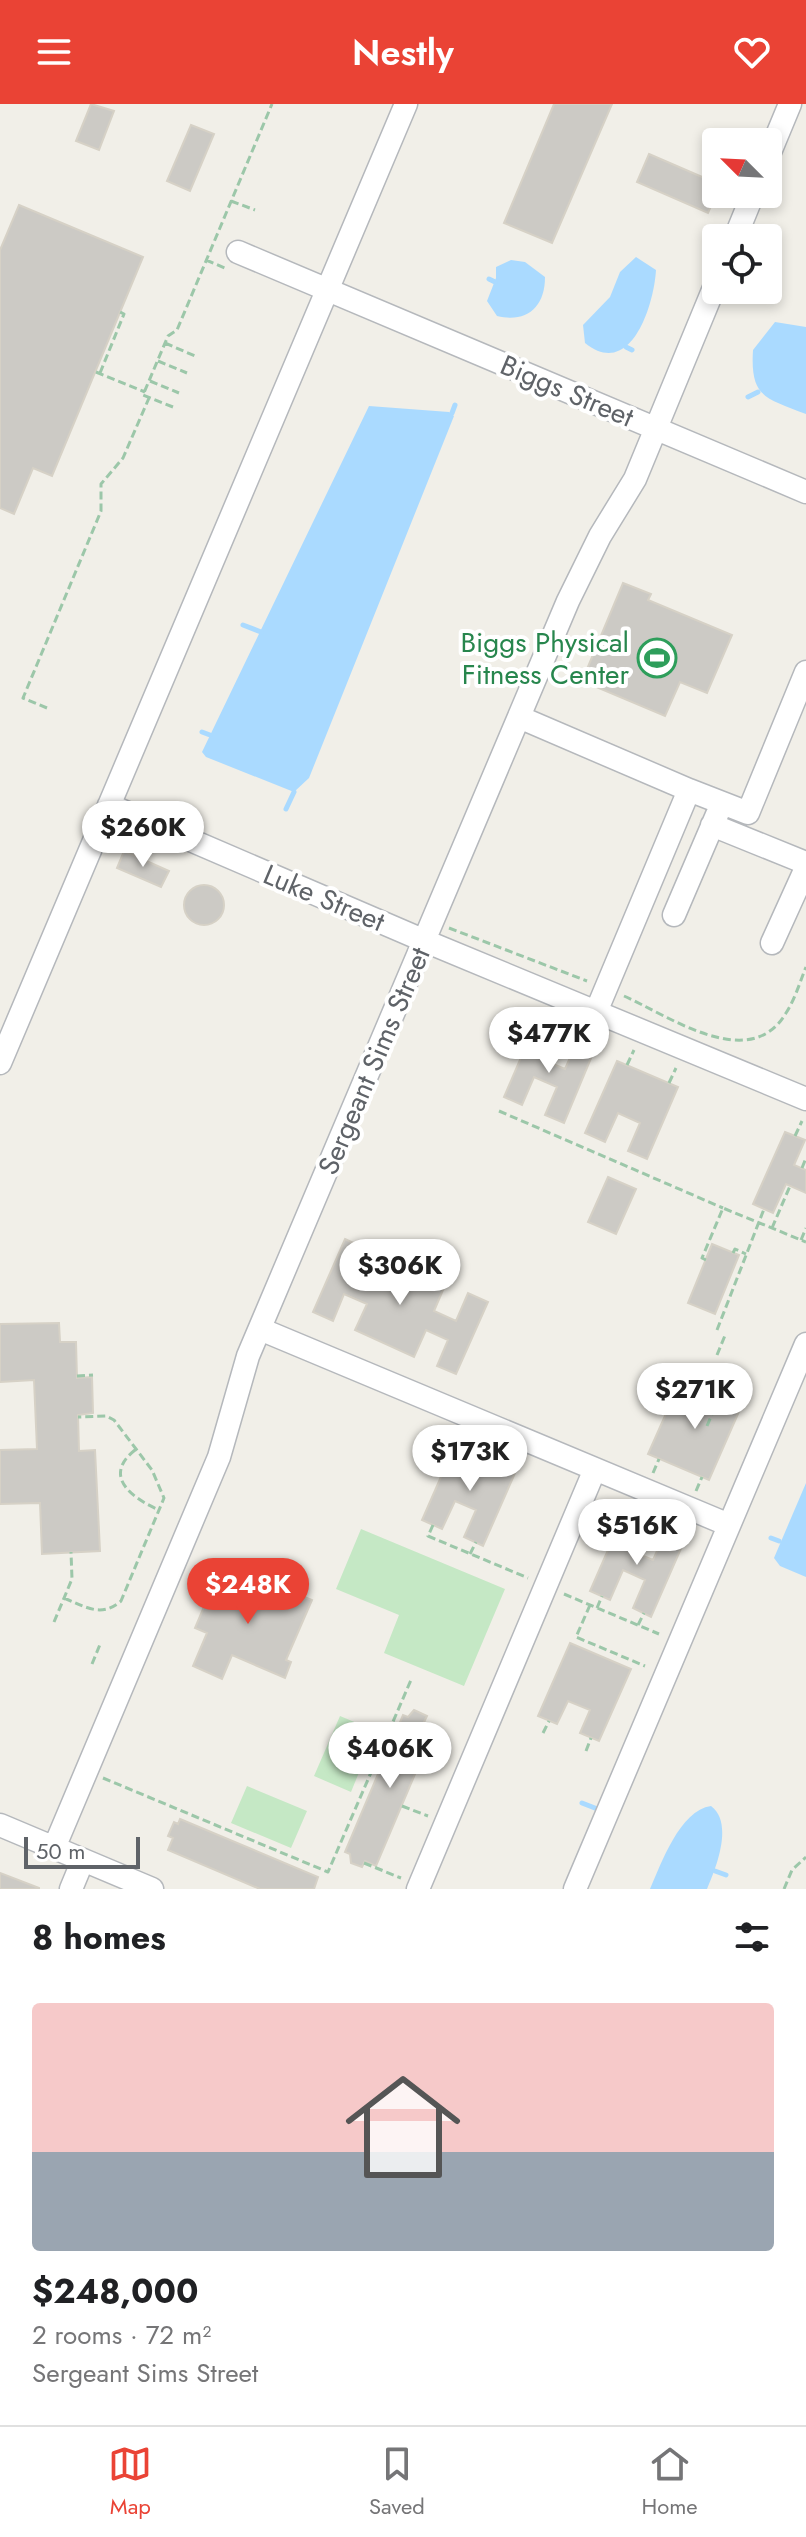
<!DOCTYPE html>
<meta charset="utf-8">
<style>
:root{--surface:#fff;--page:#f2f2f2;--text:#202124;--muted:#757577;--line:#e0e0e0;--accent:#ea4335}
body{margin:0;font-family:Jost,sans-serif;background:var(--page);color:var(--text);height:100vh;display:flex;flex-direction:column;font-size:30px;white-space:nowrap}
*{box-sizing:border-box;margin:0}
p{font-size:26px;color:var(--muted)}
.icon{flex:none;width:44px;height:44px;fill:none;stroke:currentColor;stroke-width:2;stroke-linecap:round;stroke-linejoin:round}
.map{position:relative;height:1785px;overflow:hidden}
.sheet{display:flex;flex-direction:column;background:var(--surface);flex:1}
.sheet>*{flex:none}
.needle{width:52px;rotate:294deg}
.controls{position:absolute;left:702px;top:24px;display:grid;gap:16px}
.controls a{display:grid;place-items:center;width:80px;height:80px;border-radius:8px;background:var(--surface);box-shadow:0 4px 12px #0003;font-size:40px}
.scale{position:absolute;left:24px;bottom:20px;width:116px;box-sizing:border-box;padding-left:8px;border:4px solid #5f6368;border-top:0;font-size:22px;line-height:28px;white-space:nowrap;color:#5f6368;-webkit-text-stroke:6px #fff;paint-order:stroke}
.price{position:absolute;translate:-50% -68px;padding:0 18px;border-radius:28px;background:#fff;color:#222;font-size:26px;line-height:52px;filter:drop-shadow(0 2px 4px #0008)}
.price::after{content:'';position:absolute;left:50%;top:48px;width:24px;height:18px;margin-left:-12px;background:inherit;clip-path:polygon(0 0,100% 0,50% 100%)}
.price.on{background:var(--accent);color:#fff}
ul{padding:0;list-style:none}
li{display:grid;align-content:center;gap:16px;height:424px;padding:0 32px}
li span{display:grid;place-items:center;height:248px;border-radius:8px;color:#555}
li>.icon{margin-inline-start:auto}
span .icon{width:144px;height:144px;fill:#fffc;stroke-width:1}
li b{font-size:34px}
h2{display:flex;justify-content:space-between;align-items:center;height:96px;padding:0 32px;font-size:34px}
header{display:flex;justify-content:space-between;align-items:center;height:104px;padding:0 32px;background:var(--accent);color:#fff;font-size:36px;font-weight:600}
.menu{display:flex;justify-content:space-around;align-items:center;height:112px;border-top:2px solid var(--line);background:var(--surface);font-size:22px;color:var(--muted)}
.menu a{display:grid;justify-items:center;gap:4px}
.menu .on{color:var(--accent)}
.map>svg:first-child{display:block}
.green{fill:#c5e8c5}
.water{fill:#aadaff}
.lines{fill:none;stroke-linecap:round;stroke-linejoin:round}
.stream{stroke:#aadaff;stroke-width:5}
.building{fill:#cccac5;stroke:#d6d1c6;stroke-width:2}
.minor-casing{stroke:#b5b8bc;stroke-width:25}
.path{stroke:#9cc7a9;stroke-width:3;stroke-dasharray:8 4;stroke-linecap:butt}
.minor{stroke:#fff;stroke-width:22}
.labels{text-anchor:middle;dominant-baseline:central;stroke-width:8;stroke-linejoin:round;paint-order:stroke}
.street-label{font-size:28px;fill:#5f6368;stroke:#fff}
.leisure-label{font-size:28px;fill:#27864d;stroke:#fff;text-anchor:end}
</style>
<header><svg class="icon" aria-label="menu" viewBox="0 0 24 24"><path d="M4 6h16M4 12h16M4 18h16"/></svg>Nestly<svg class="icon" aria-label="heart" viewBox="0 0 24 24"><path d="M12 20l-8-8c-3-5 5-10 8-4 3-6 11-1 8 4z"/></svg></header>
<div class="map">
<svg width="806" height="1785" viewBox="0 0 806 1785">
<rect width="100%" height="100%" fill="#f1efe8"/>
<path class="green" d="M361,1425L505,1485L464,1582L384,1549L399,1511L336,1485Z
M340,1612L376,1627L351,1688L314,1672Z
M247,1682L307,1707L291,1744L231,1719Z"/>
<path class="water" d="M636,153L656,166C654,201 631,276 585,239L583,221L610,193L620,168Z
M511,156L525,158L545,173C545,204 526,219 497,212L487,197L496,174V163Z
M775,218L806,223V310C766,294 750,294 753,246Z
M369,302L449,308L454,312L309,674L294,688L206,653L202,648Z
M806,1379V1473L780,1462L774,1454Z
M711,1702C734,1719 716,1764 707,1785H650C661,1760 680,1706 711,1702Z"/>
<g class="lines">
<path class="stream" d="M489,175L495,178
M626,243L632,246
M748,293L758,288
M452,309L455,301
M243,521L261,528
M202,628L210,631
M286,705L294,688
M771,1434L779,1437
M582,1699L600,1706
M715,1767L726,1771"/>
</g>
<path class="building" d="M91,0L114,7L99,46L76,37Z
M554,0H612L552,139L504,119Z
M191,21L214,30L190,87L167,77Z
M649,50L716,79V91L708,109L637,78Z
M19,101L143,153L52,372L33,364L14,410L0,404V146Z
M623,479L651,490L648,496L732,531L707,589L680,578L665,612L582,577Z
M124,747L169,767L161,783L117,764Z
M184 801a20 20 0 1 1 40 0a20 20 0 1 1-40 0Z
M534,923L552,930L541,955L565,965L576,940L594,947L564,1019L545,1011L557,983L534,973L522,1001L504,993Z
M617,957L678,983L647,1055L628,1047L640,1019L618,1009L605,1038L585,1029Z
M785,1028L805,1036L794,1061L806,1066V1089L786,1080L773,1109L753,1100Z
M608,1073L636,1085L616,1130L588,1118Z
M345,1135L364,1144L352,1172L374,1181L386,1154L446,1179L434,1207L456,1217L468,1189L488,1198L456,1270L437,1262L448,1236L426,1226L414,1253L355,1226L367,1200L344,1190L333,1217L313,1208Z
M712,1140L739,1151L715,1210L688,1199Z
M59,1219L60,1238H76L77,1274L92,1273L93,1309L78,1311L79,1347L95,1346L100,1447L42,1450L40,1399L0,1400V1346L37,1345L34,1276L0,1278V1220Z
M680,1278L741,1303L709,1376L648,1350Z
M454,1343L515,1369L483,1442L464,1433L476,1406L455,1397L442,1425L422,1416Z
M622,1414L642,1423L631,1447L653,1456L664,1431L683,1440L651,1513L633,1504L645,1476L623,1466L610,1496L590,1487Z
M237,1458L265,1470L255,1493L283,1505L290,1487L312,1496L286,1556L291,1558L285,1574L232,1551L222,1575L193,1562L207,1529L195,1524L211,1486L223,1491Z
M570,1539L631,1565L599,1637L580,1629L590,1606L568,1597L557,1620L538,1612Z
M414,1606L427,1612L424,1618L435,1623L376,1762L365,1757L362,1763L351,1759L350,1750L345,1748L403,1611L408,1613Z
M180,1715L318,1773L314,1785H260L168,1746L173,1734L168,1732L174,1718L178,1720Z
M0,1769L39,1784V1785H0Z"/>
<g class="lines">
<g class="minor-casing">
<path id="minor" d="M768,53L790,0
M735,134L753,90
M238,148L806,388
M519,613L689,686
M109,701L425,837L806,995
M712,721L806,759
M674,811L722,699
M772,839L806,764
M596,908L689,686L748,709L806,568
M0,959L406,0
M260,1225L729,1421
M0,1721L152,1785
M54,1744L219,1353L248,1252L568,497L600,432L635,375L716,179
M71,1785L83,1756
M418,1785L595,1365
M575,1785L806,1240"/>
</g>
<path class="path" d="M231,97L255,106
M206,156L227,165
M165,239L195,252
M158,257L187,269
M96,268L145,288
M100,269L124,210L120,208
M150,277L179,289
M173,303L143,291L168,232L177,226L272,0
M47,604L23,594L101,407V380L123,354L149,294
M449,824L587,877
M624,892C669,912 750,970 786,909C795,895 800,878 806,863
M542,927L550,910
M585,943L592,928
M627,961L634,946
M669,979L676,964
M499,1007L723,1104
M795,1032L802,1017
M802,1064L806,1054
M772,1124L790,1082
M801,1136L806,1124
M733,1149L735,1145L746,1150
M706,1156L702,1154L723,1104L806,1138
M717,1226L764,1105
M717,1251L726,1229
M77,1272L93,1271
M690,1282L696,1268
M733,1299L738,1286
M707,1322L725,1280
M135,1346C101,1373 134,1395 159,1406
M653,1369L659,1355
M696,1387L702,1373
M633,1418L639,1404
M433,1421L428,1432L528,1474
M675,1436L681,1422
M470,1450L476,1438
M564,1490L659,1530
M64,1494C86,1503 101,1514 121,1497L164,1394L152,1366L114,1316L106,1312L78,1313
M590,1501L576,1533L645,1562
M597,1504L602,1492
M54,1518L72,1475L71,1448
M638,1521L644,1509
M92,1560L101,1538
M543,1629L549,1617
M586,1647L591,1634
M103,1674L328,1768L411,1576
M402,1702L428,1712
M364,1759L401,1774
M784,1785L792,1766L806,1753"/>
<use href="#minor" class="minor"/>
</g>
<defs>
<g id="stadium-ring" transform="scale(2)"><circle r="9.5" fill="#fff" stroke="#2e9e5b" stroke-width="1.5"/><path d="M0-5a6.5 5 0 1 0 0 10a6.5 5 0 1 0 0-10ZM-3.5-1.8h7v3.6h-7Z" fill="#2e9e5b"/></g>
</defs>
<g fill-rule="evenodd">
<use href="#stadium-ring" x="657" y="554"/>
</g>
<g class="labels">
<g class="street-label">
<text transform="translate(567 287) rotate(23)">Biggs Street</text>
<text transform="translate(324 794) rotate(23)">Luke Street</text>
<text transform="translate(374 957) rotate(-67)">Sergeant Sims Street</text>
</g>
<g class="leisure-label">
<text x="629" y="538">Biggs Physical<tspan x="629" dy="32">Fitness Center</tspan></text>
</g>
</g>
</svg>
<div class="controls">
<a><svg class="needle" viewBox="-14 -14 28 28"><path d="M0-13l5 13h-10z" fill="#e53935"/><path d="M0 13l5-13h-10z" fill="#757577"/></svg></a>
<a><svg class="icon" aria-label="locate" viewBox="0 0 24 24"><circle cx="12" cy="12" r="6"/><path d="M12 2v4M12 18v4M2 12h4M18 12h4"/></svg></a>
</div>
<div class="scale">50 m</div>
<b class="price" style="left:143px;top:765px">$260K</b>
<b class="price" style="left:549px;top:971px">$477K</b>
<b class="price" style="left:400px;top:1203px">$306K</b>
<b class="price" style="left:695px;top:1327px">$271K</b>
<b class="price" style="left:470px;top:1389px">$173K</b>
<b class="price" style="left:637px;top:1463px">$516K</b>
<b class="price on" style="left:248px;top:1522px">$248K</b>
<b class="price" style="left:390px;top:1686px">$406K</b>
</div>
<section class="sheet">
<h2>8 homes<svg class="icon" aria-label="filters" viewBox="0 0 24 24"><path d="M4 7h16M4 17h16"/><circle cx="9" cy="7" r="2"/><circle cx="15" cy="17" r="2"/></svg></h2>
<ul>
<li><span style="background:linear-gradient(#f6c9c9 60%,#9aa5b1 0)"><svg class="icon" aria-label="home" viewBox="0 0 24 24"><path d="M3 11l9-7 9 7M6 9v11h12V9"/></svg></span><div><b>$248,000</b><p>2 rooms · 72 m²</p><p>Sergeant Sims Street</p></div></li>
</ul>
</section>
<nav class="menu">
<a class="on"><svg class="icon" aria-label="map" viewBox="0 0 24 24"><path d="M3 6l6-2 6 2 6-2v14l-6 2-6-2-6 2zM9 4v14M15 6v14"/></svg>Map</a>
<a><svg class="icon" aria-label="saved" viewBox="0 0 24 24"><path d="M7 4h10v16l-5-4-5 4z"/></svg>Saved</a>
<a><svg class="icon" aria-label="home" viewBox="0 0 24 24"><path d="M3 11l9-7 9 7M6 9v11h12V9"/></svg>Home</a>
</nav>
